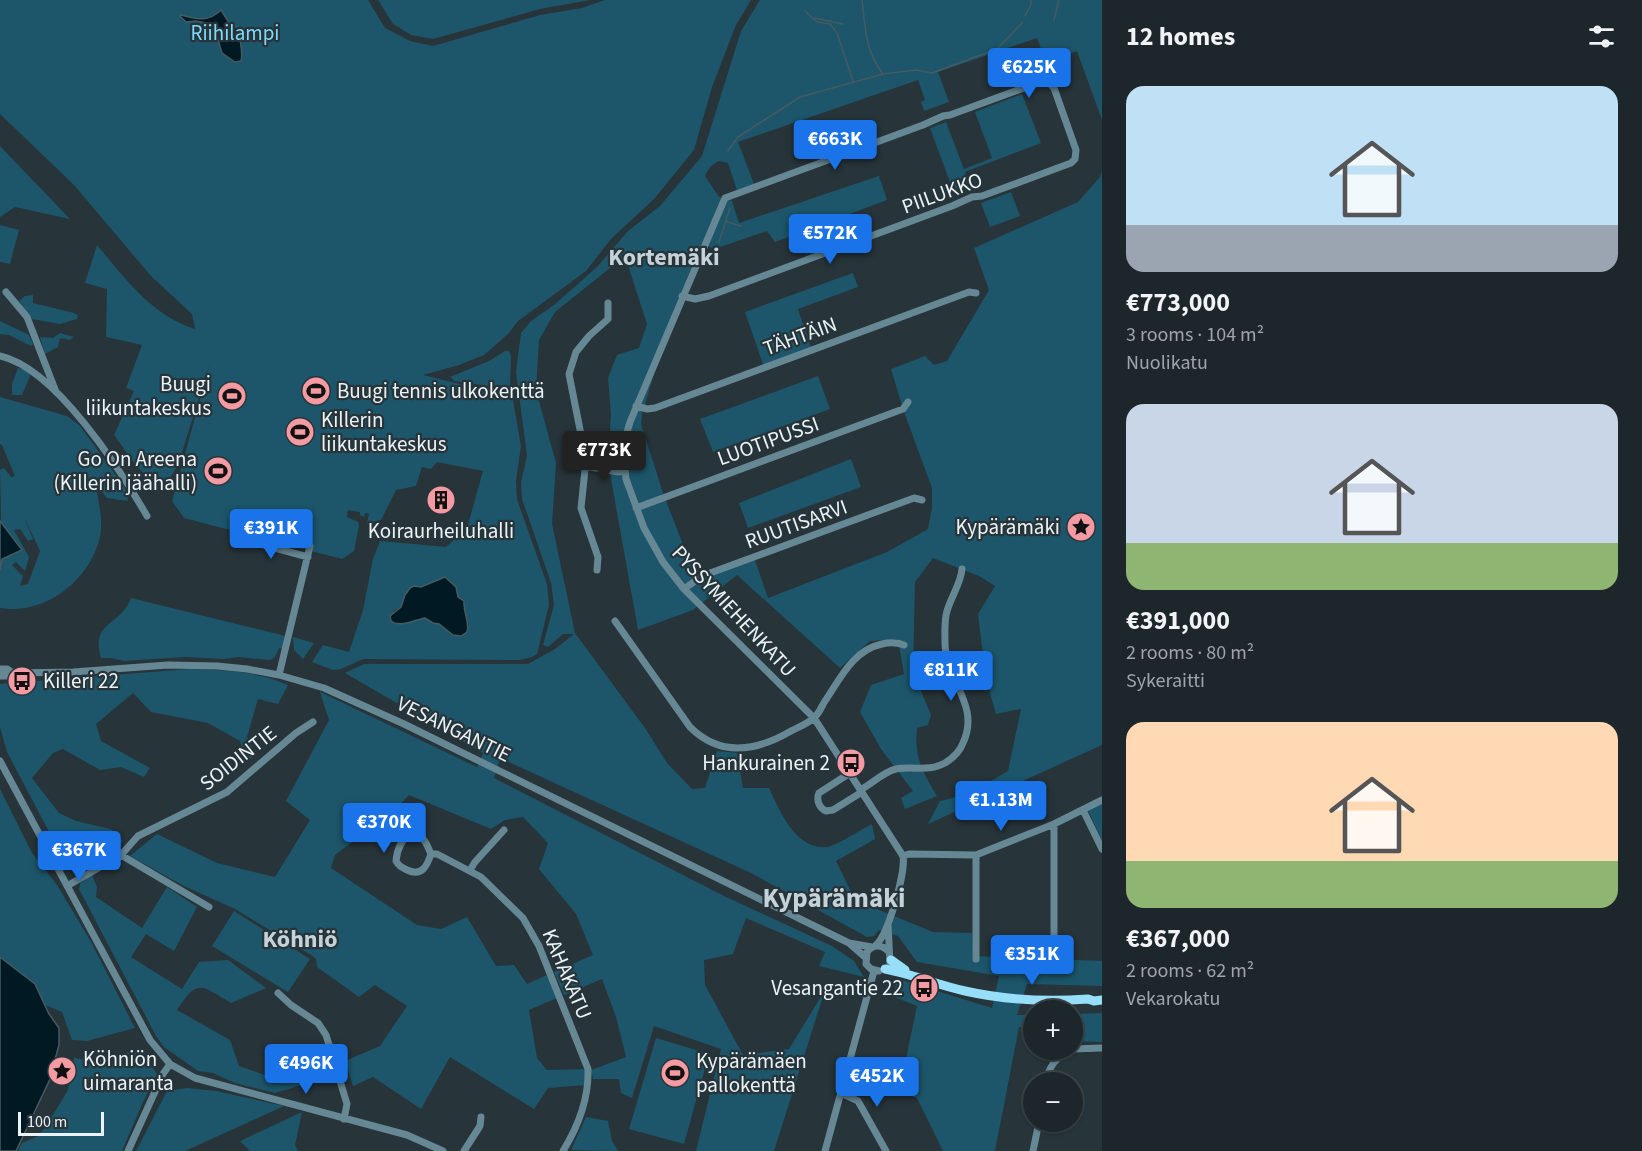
<!DOCTYPE html>
<meta charset="utf-8">
<style>
:root{--surface:#1d272b;--page:#2a3337;--text:#f1f3f6;--muted:#a0a5a9;--line:#3b4447;--accent:#1a73e8}
body{margin:0;font-family:"Source Sans 3",sans-serif;background:var(--page);color:var(--text);height:100vh;display:flex;flex-direction:column;font-size:22px;white-space:nowrap}
*{box-sizing:border-box;margin:0}
p{font-size:20px;color:var(--muted)}
.icon{flex:none;width:33px;height:33px;fill:none;stroke:currentColor;stroke-width:2;stroke-linecap:round;stroke-linejoin:round}
.map{position:relative;flex:1;overflow:hidden}
.drawer{display:flex;flex-direction:column;background:var(--surface);width:540px}
.drawer>*{flex:none}
.buttons{position:absolute;left:1023px;top:1000px;display:grid;gap:12px}
.buttons a{display:grid;place-items:center;width:60px;height:60px;border-radius:50%;background:var(--surface);box-shadow:0 2px 4px #0004,0 0 0 2px var(--line);font-size:30px}
.scale{position:absolute;left:18px;bottom:15px;width:86px;box-sizing:border-box;padding-left:6px;border:3px solid #ebf3f6;border-top:0;font-size:16px;line-height:21px;white-space:nowrap;color:#ebf3f6;-webkit-text-stroke:4px #273439;paint-order:stroke}
.price{position:absolute;translate:-50% -51px;padding:0 14px;border-radius:6px;background:var(--accent);color:#fff;font-size:20px;line-height:39px;filter:drop-shadow(0 2px 3px #0008)}
.price::after{content:'';position:absolute;left:50%;top:36px;width:18px;height:14px;margin-left:-9px;background:inherit;clip-path:polygon(0 0,100% 0,50% 100%)}
.price.selected{background:#222;color:#fff}
ul{padding:0;list-style:none}
li{display:grid;align-content:center;gap:12px;height:318px;padding:0 24px}
li span{display:grid;place-items:center;height:186px;border-radius:18px;color:#555}
li>.icon{margin-inline-start:auto}
span .icon{width:108px;height:108px;fill:#fffc;stroke-width:1}
li b{font-size:26px}
h2{display:flex;justify-content:space-between;align-items:center;height:72px;padding:0 24px;font-size:26px}
main{display:flex;flex:1;min-height:0}
.map>svg:first-child{display:block}
.green{fill:#1d566a;fill-rule:evenodd}
.water{fill:#001922;stroke:#465a62;stroke-width:1.5}
.lines{fill:none;stroke-linecap:round;stroke-linejoin:round}
.stream{stroke:#465a62;stroke-width:1.5}
.minor{stroke:#668895;stroke-width:7}
.major{stroke:#97def9;stroke-width:9}
.labels{text-anchor:middle;dominant-baseline:central;stroke-width:4.5;stroke-linejoin:round;paint-order:stroke}
.park-label{font-size:21px;fill:#7edafb;stroke:#273439}
.street-label{font-size:21px;fill:#ebf3f6;stroke:#273439}
.poi-label{font-size:21px;fill:#ebf3f6;stroke:#273439;text-anchor:end}
.quarter-label{font-size:24px;font-weight:bold;fill:#c4d3d9;stroke:#273439}
.district-label{font-size:27px;font-weight:bold;fill:#c4d3d9;stroke:#273439}
</style>
<main>
<div class="map">
<svg width="1102" height="1151" viewBox="0 0 1102 1151">
<rect width="100%" height="100%" fill="#273439"/>
<path class="green" d="M0,0H368L385,28L410,41L433,46L540,15L582,8L605,0H751L736,25L712,87L694,150L654,199L611,239L586,271L518,321L508,334L484,355L459,365L423,375L500,394L513,400L521,446L516,481L517,499L547,584L549,605L537,654L532,657L519,660L363,659L341,669L333,670L312,662L323,645L349,652L363,610L373,559L380,541L446,547L467,528L483,471L437,462L431,469L422,467L416,486L396,490L381,520L367,523L369,514L365,513L364,517L360,515V512L348,510L347,517L358,522L359,526L354,551L342,559L184,518L172,501L210,363L178,465L170,478L163,484C140,478 128,453 114,435L134,391L126,388L142,345L106,337L107,289L85,283L97,245C125,278 151,315 195,329L192,314L151,276L74,185L0,114ZM435,582L463,609L469,625L449,630L425,618L401,624L393,611L401,607L414,586L421,587Z
M378,0H590L540,9L433,39L411,35L393,24Z
M760,0H1102V120L1077,51L1046,62L1037,38L938,72L949,102L924,111L921,102L925,100L918,80L738,142L754,184L737,190L728,163L719,161C711,165 708,169 705,176L719,197L732,201L739,223L879,176L887,200L775,242L767,231L714,249L702,243L672,314L642,414L641,424L663,493L694,573L755,560L768,598L887,552L928,529L932,508V488L904,412L891,369L925,356L934,365L947,361L989,290L974,248L1078,202L1100,177L1102,171V745L928,824L940,801C966,796 986,784 1008,771L1021,709L996,714L986,679L978,614L995,586L979,576L933,558L915,582L913,672L931,715L928,725L917,728C914,757 922,771 937,796L905,809L901,798L913,791L881,749L860,712L871,685L904,674L898,639L870,641L840,668L737,575L693,610L638,630L608,462L611,414L608,378L617,355L639,348L647,324L625,256L555,312L539,340L536,390L556,463L552,524L575,633L645,728L667,763L692,789L705,788L717,751L737,753L743,788H769C780,811 795,850 827,847C836,846 862,829 872,824L875,839L836,861L855,900L933,932L972,933L973,956L1102,961V986L1027,984L1017,1015H1033V1031L1019,1027L995,1151H943L917,1098L899,1092L917,1006L892,996L898,979L992,1008L999,976L917,962L898,936L879,930L874,936L867,937L751,873L500,758L494,778L724,896L832,946L854,961L864,977L819,966L825,952L746,918L733,954L704,960L705,985L743,1055L789,1049L825,990L774,1151H696L721,1049L654,1026L632,1098L621,1093L619,1079H593L591,1070L626,1057L616,1017L602,979L564,995L554,972L593,955L576,914L539,869L548,843L523,817L505,820L491,829L409,795L395,810L335,855L331,868L417,925L441,929L467,917L496,966L514,965L527,984L547,975L557,998L529,1010L537,1058L547,1070L585,1069L586,1085L548,1088L534,1109L450,1057L421,1109L373,1077L353,1086L345,1061L380,1046L407,1006L375,985L359,997L317,967L316,959L311,955L235,909L184,886L130,856L157,834L217,863L275,877L310,820L286,801L329,720L320,692L477,767L483,753L345,673L364,664H528L555,649L574,634H563L548,647L543,645L554,605L551,583L522,499L521,482L527,456L516,372L521,333L531,321L554,305L597,267L628,231L660,206L702,156L741,31Z
M1022,94L1041,143L965,172L970,187L954,193L930,128L946,122L964,169L992,158L975,112Z
M0,146L70,219L15,207L0,217Z
M1011,192L1020,216L990,227L981,203Z
M0,225L19,230L10,264L0,262Z
M853,273L858,287L798,309L811,348L764,367L745,312Z
M33,295V303L74,313L78,315L77,319L60,324L32,319L19,301L25,296Z
M0,321L29,335L33,344L31,346L9,335L0,334Z
M60,333L74,337L70,340L60,338L58,347L45,354L40,337L53,338Z
M505,351H509L511,356L510,389L455,381L450,377L489,361Z
M18,368L29,371L30,376L22,395H12V384Z
M818,376L830,409L713,452L700,419Z
M0,397L67,416L80,426L125,488L128,501L107,498L95,484C99,503 105,525 98,544C85,584 43,615 0,608V570L2,559L0,470L4,468L11,477L15,476L2,445L0,444ZM24,517L40,551L28,584L20,586L23,576L12,565L16,562L25,571L29,557L14,530L20,529L28,541L33,539Z
M851,459L861,487L748,528L739,503Z
M131,598L286,636L283,649L279,648L275,657L270,660L238,657L224,659L185,657L124,661L111,658H101C90,621 121,626 131,598Z
M293,637L314,643L303,659L294,650Z
M189,669C221,670 258,671 288,685L278,704L258,699L247,737L256,755L246,762L240,741L208,723L151,712L133,693L96,724L101,741L150,768L144,777L121,767L100,770L63,749L53,753L32,778L59,813L76,821L111,829L123,841L111,851L89,856L82,867L66,864L7,752L0,727V684Z
M0,789L32,853L57,885L90,940L135,1028L87,1041L72,1040L62,1012L45,1005L34,984L0,956Z
M1102,803V841L1088,810Z
M92,875L97,887L96,897L142,928L167,887L197,907L174,951L146,934L131,957L182,989L199,962L228,960L266,988L231,1003C202,986 198,977 177,1010L230,1040L239,1066L276,1079L283,1073L308,1074L309,1083L275,1093L235,1083L213,1073L198,1071L164,1047L156,1036L79,889L80,883Z
M234,911L310,959L288,992L212,946Z
M1102,1013V1042L1073,1041V1014Z
M656,1038L709,1054L684,1144L629,1129Z
M141,1049L157,1074L143,1102L122,1151H18L22,1143L38,1136L45,1128L68,1090L74,1058L93,1061Z
M187,1088L216,1091L284,1106L185,1151H136L167,1091Z
M302,1112L295,1145L298,1151H250L240,1141Z
M586,1117L608,1121L612,1141L618,1151L571,1150Z"/>
<path class="water" d="M221,10L231,26L241,28C237,36 244,50 241,61L235,62L222,53L216,33L207,23L195,21L186,22L180,16L181,15C198,19 207,23 221,10Z
M0,521L22,550L2,559L0,570Z
M445,577L456,587L458,597L464,601C463,613 470,621 467,632L461,636L453,635L439,624L433,623L425,618C414,620 400,628 391,621L390,616L401,607L405,595L410,588L414,586L421,587Z
M0,957L35,984L49,1014L59,1028V1045L54,1063L55,1065L51,1077L16,1151H0Z"/>
<g class="lines">
<path class="stream" d="M862,0C866,31 864,46 882,73
M805,11L817,22L830,24L837,33L853,81
M1025,16L1031,5V0
M815,18L843,24
M1054,20L1059,0
M728,151L738,137L800,97L883,74L916,70L932,73L997,49L1023,22
M727,222L741,226
M719,242L730,208"/>
<path class="minor" d="M6,292L27,317L56,392
M682,296L695,299L709,296L952,206L972,197L982,196L1071,163L1075,159L1076,150L1054,88L1050,84L1040,82L950,115L943,116L923,125L725,198L630,422L623,446L626,479L644,528L663,562L684,589L814,718L903,856C906,872 888,936 875,946
M0,356C55,368 120,469 147,516
M636,406L647,409L655,408L969,292L976,293
M585,466L618,472L624,471
M636,508L903,409L908,402
M242,539L308,557
M597,570L598,557L581,508L586,460L569,374L576,352L589,336L608,319V303
M684,589L702,576L914,498L922,500
M615,621L690,727C721,758 757,751 791,731C799,727 809,723 815,717C819,713 822,706 825,701C840,679 853,650 882,644C890,642 896,642 904,645
M0,669H7L13,673
M279,675L310,546
M0,676H7L13,673L73,672L168,665L217,666L247,669L279,675L324,688L404,724L849,943L865,957
M0,761L150,1040L170,1064L195,1078L407,1135L443,1151
M850,773L819,793C816,800 819,808 826,811L833,810L862,792
M860,790C872,784 883,772 896,769C913,766 929,772 945,763C953,758 960,751 963,743C981,705 945,680 945,643C945,633 944,621 947,611C951,597 961,583 962,569
M1083,810L1102,849
M411,833C423,833 427,845 431,854C427,866 422,877 407,870C401,867 399,866 396,861C397,850 402,839 411,833Z
M431,854H437L481,877L523,918L539,946L588,1069C589,1099 579,1125 563,1151
M121,855L138,836L227,792L296,733L313,722
M903,856L909,854L976,855L1054,824L1102,800
M470,870L475,862L504,830
M67,886L121,855L209,907
M888,924L890,963
M849,943L872,947
M976,959V855
M1054,962V824
M879,971L871,969L866,964L867,952C873,944 882,944 889,952
M278,993L291,1005L318,1023L326,1035L347,1104L344,1119
M1072,1049L1102,1048
M1046,1083C1048,1067 1056,1058 1069,1050
M841,1093L858,1101L886,1151
M128,1151L163,1074L170,1064
M464,1151L480,1126L481,1117
M825,1151L874,971
M1033,1151L1039,1122"/>
<path class="major" d="M891,960L905,970
M885,969C912,974 937,985 965,991C1005,1000 1047,1002 1088,999L1094,1001L1102,1000"/>
</g>
<defs>
<g id="stadium-disc" transform="scale(1.5)"><circle r="9.5" fill="#f49aa3" stroke="#273439"/><path d="M0-5a6.5 5 0 1 0 0 10a6.5 5 0 1 0 0-10ZM-3.5-1.8h7v3.6h-7Z" fill="#111"/></g>
<g id="building-disc" transform="scale(1.5)"><circle r="9.5" fill="#f49aa3" stroke="#273439"/><path d="M-4-6H4V6H1V3H-1V6H-4ZM-2.5-4.3h1.7v1.8h-1.7ZM.8-4.3h1.7v1.8H.8ZM-2.5-1h1.7V.8h-1.7ZM.8-1h1.7V.8H.8Z" fill="#111"/></g>
<g id="sight-disc" transform="scale(1.5)"><circle r="9.5" fill="#f49aa3" stroke="#273439"/><path d="M0-6L1.8-2.2L6-1.7L2.9 1.2L3.7 5.4L0 3.3L-3.7 5.4L-2.9 1.2L-6-1.7L-1.8-2.2Z" fill="#111"/></g>
<g id="bus-disc" transform="scale(1.5)"><circle r="9.5" fill="#f49aa3" stroke="#273439"/><path d="M-5-6H5V4H4V6H2V4H-2V6H-4V4H-5ZM-3.5-4V0h7V-4ZM-3.5 1.2v1.5H-2V1.2ZM2 1.2v1.5H3.5V1.2Z" fill="#111"/></g>
</defs>
<g fill-rule="evenodd">
<use href="#stadium-disc" x="316" y="391"/>
<use href="#stadium-disc" x="232" y="396"/>
<use href="#stadium-disc" x="300" y="432"/>
<use href="#stadium-disc" x="218" y="471"/>
<use href="#building-disc" x="441" y="500"/>
<use href="#sight-disc" x="1081" y="527"/>
<use href="#bus-disc" x="22" y="681"/>
<use href="#bus-disc" x="851" y="763"/>
<use href="#bus-disc" x="924" y="988"/>
<use href="#sight-disc" x="62" y="1071"/>
<use href="#stadium-disc" x="675" y="1073"/>
</g>
<g class="labels">
<g class="park-label">
<text x="235" y="33">Riihilampi</text>
</g>
<g class="street-label">
<text transform="translate(942 193) rotate(-20)">PIILUKKO</text>
<text transform="translate(800 336) rotate(-20)">TÄHTÄIN</text>
<text transform="translate(768 441) rotate(-20)">LUOTIPUSSI</text>
<text transform="translate(796 524) rotate(-20)">RUUTISARVI</text>
<text transform="translate(734 611) rotate(47)">PYSSYMIEHENKATU</text>
<text transform="translate(454 729) rotate(26)">VESANGANTIE</text>
<text transform="translate(238 758) rotate(-38)">SOIDINTIE</text>
<text transform="translate(567 974) rotate(67)">KAHAKATU</text>
</g>
<g class="poi-label">
<text x="211" y="384">Buugi<tspan x="211" dy="24">liikuntakeskus</tspan></text>
<text x="337" y="391" text-anchor="start">Buugi tennis ulkokenttä</text>
<text x="321" y="420" text-anchor="start">Killerin<tspan x="321" dy="24">liikuntakeskus</tspan></text>
<text x="197" y="459">Go On Areena<tspan x="197" dy="24">(Killerin jäähalli)</tspan></text>
<text x="1060" y="527">Kypärämäki</text>
<text x="441" y="531" text-anchor="middle">Koiraurheiluhalli</text>
<text x="43" y="681" text-anchor="start">Killeri 22</text>
<text x="830" y="763">Hankurainen 2</text>
<text x="903" y="988">Vesangantie 22</text>
<text x="83" y="1059" text-anchor="start">Köhniön<tspan x="83" dy="24">uimaranta</tspan></text>
<text x="696" y="1061" text-anchor="start">Kypärämäen<tspan x="696" dy="24">pallokenttä</tspan></text>
</g>
<g class="quarter-label">
<text x="664" y="257">Kortemäki</text>
<text x="300" y="939">Köhniö</text>
</g>
<g class="district-label">
<text x="834" y="898">Kypärämäki</text>
</g>
</g>
</svg>
<div class="buttons">
<a>+</a>
<a>−</a>
</div>
<div class="scale">100 m</div>
<b class="price" style="left:1029px;top:99px">€625K</b>
<b class="price" style="left:835px;top:171px">€663K</b>
<b class="price" style="left:830px;top:265px">€572K</b>
<b class="price selected" style="left:604px;top:482px">€773K</b>
<b class="price" style="left:271px;top:560px">€391K</b>
<b class="price" style="left:951px;top:702px">€811K</b>
<b class="price" style="left:1001px;top:832px">€1.13M</b>
<b class="price" style="left:384px;top:854px">€370K</b>
<b class="price" style="left:79px;top:882px">€367K</b>
<b class="price" style="left:1032px;top:986px">€351K</b>
<b class="price" style="left:306px;top:1095px">€496K</b>
<b class="price" style="left:877px;top:1108px">€452K</b>
</div>
<section class="drawer">
<h2>12 homes<svg class="icon" aria-label="filters" viewBox="0 0 24 24"><path d="M4 7h16M4 17h16"/><circle cx="9" cy="7" r="2"/><circle cx="15" cy="17" r="2"/></svg></h2>
<ul>
<li><span style="background:linear-gradient(#bfe0f5 75%,#9aa5b1 0)"><svg class="icon" aria-label="home" viewBox="0 0 24 24"><path d="M3 11l9-7 9 7M6 9v11h12V9"/></svg></span><div><b>€773,000</b><p>3 rooms · 104 m²</p><p>Nuolikatu</p></div></li>
<li><span style="background:linear-gradient(#c9d6e8 75%,#8fb573 0)"><svg class="icon" aria-label="home" viewBox="0 0 24 24"><path d="M3 11l9-7 9 7M6 9v11h12V9"/></svg></span><div><b>€391,000</b><p>2 rooms · 80 m²</p><p>Sykeraitti</p></div></li>
<li><span style="background:linear-gradient(#ffd9b3 75%,#8fb573 0)"><svg class="icon" aria-label="home" viewBox="0 0 24 24"><path d="M3 11l9-7 9 7M6 9v11h12V9"/></svg></span><div><b>€367,000</b><p>2 rooms · 62 m²</p><p>Vekarokatu</p></div></li>
</ul>
</section>
</main>
